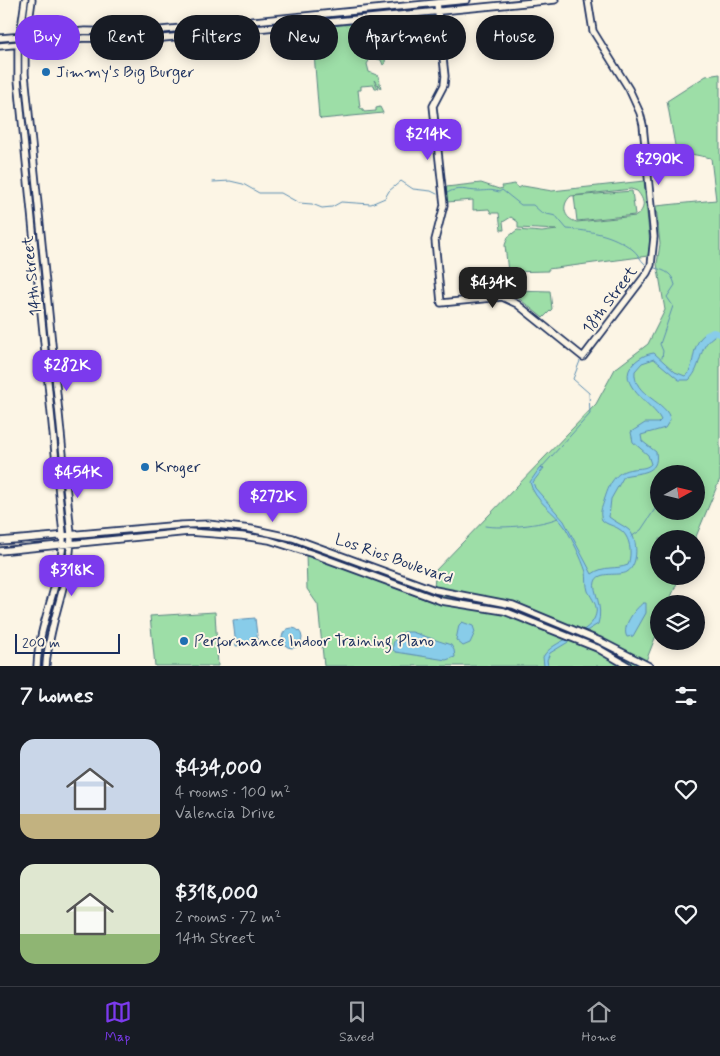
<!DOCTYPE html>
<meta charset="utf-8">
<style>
:root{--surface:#171b24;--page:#20242c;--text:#f1f3f6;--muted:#9ea1a6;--line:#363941;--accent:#7c3aed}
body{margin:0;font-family:Mynerve,sans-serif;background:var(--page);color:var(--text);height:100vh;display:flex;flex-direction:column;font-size:19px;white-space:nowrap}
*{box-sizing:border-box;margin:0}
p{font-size:16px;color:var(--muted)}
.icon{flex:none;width:28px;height:28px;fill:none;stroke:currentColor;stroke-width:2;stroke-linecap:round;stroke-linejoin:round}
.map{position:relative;height:666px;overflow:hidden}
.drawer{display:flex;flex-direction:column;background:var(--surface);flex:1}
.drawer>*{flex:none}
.top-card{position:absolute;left:15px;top:15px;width:690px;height:45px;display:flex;gap:10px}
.needle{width:32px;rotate:82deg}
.fabs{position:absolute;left:650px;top:465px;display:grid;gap:10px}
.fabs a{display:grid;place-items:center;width:55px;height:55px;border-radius:50%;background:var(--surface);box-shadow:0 2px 12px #0003;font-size:25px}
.scale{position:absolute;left:15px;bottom:12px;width:105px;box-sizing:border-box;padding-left:5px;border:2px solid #1b2f5e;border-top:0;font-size:14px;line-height:18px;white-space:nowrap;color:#1b2f5e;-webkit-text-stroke:4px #fcf5e5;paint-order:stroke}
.price{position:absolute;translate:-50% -42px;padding:0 11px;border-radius:10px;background:var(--accent);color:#fff;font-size:16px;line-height:32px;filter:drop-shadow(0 1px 2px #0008)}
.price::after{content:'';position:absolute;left:50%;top:30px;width:15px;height:11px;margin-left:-8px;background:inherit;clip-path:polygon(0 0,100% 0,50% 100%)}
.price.active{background:#222;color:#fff}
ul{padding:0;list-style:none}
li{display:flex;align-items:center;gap:15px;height:125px;padding:0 20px}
li span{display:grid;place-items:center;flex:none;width:140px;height:100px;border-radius:15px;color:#555}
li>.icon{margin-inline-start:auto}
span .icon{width:60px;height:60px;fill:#fffc;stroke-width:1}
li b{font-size:21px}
h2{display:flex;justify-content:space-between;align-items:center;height:60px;padding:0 20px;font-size:21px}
.pill{padding:0 18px;border-radius:22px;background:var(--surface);box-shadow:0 2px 12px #0003;font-size:18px;line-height:45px}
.pill.active{background:var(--accent);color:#fff}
.tab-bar{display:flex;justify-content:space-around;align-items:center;height:70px;border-top:1px solid var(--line);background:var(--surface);font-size:14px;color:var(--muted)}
.tab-bar a{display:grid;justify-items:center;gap:2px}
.tab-bar .active{color:var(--accent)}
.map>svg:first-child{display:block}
.green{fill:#9ddea7;stroke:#5c8682;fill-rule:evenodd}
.water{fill:#88cce9;stroke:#5c8db1}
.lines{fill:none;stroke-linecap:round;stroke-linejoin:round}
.stream{stroke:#5c8db1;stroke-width:1}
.river{stroke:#88cce9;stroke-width:6}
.secondary-casing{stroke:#1b2f5e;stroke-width:9}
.secondary{stroke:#fcf5e5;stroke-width:5.5}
.poi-dot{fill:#1f6fb2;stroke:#fcf5e5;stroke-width:2}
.labels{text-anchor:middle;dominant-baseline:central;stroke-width:4;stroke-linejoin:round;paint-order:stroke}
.poi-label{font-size:16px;fill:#1b2f5e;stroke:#fcf5e5;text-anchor:start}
.street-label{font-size:16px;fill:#1b2f5e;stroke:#fcf5e5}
</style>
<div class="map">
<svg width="720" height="666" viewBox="0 0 720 666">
<rect width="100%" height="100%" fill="#fcf5e5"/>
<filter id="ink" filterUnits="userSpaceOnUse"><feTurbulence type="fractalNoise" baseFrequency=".02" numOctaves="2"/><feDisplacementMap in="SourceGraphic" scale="10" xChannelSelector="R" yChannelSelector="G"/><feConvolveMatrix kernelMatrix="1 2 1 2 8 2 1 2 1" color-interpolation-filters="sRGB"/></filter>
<g filter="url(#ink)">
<path class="green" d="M434,16L437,35L429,44V51L426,52L423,39L432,38L413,39L411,28L389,31V43L373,45L374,56L381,54V47L386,44L385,64L383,65L381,60L375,58L370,59L367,64L369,72L379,76L381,89L374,80L378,88H375L374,85L361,86V90H358L360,108L363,109L364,112L376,111V108L380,107L383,113L321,119L319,117L312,28Z
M720,74V479L695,539H659V576H680L668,604H659V628L644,666H324L318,605L307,589L306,554L432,602L436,570L596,404L615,369L648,344L665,310L657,264L660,244L656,206L716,200L711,158L676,151L667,101L706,76ZM659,474H696V511H659Z
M644,181L650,244L648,256L548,269V271L508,272L505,245L508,237L517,230L542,232L557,230L518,228V222L511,217L503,222L504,230H501L499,213H491L489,209L473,210V200L447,202L446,187L481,183L499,189L503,188L502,186L515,184L518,188L523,186L552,191ZM631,189L637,191C645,200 646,209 636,216L577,222C563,219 561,204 571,196Z
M632,191L635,215L577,221L574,196Z
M511,272L512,290L550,291L552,309L543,318L517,297L505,293L508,273Z
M215,612L218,666H155L150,616Z"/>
<path class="water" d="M714,330V336C697,348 703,366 689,380H679L654,359L642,363L635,371C632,396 669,402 670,420L665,428L641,435L642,441L656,452C660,475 640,472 624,476L611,499L609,517C615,522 623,525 629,530C638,539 639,565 627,572C619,577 598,570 595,582C592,590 604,606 598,624L550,653L547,660L548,666H544L543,657C553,639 586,636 594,619C600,607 593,601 588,591C586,585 587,578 586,572C581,557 573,541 565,527C555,512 534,501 530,482L539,469L544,468L533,482L535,488L564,521L592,574C604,565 616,570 628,565C632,554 631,536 619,529C613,525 607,525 602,520C599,512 602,508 604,501C609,485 614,471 633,469C640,468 646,469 651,464L648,455L633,442L631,432L645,423H658L661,420C654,404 613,384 634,363C639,358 646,354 654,353L675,372L685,376C698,368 687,337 714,330Z
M643,603H646V613L633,636L627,637C621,627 635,609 643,603Z
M255,618L258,644L236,646L233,620Z
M462,622L473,626L475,632L470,643L463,646L456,640L459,625Z
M282 638a10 10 0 1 1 20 0a10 10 0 1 1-20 0Z
M404,632H412L451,645L454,650L455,657L446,660L396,652L393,650C392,640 397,637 404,632Z"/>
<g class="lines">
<path class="stream" d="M213,182L230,181L243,184L259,193H281L299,203L312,204L322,208L332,207L341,202L371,204L385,198L389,191L401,181L413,189L431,191L437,194
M447,193C459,186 466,191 479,191C487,191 490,189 499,192L502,190L521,205H533L542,213L556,216L567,229C591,231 612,234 632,249C638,253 640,260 645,264
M655,268C666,271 672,273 675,285L667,297L673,306L660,344L663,351L662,358
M541,468L590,414L589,393L573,379L580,361
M485,526C502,529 542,525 558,518
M631,537L641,530L659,503"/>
<path class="river" d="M707,335L713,332L720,334"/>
<g class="secondary-casing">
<path id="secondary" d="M25,0L18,50V80L63,534C63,580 39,620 37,666
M32,0L25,50V74L71,534C71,580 49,621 46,666
M437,3L445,76L444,85L433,106L444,205L435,240L441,303L502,297L517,304L583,357L647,273L651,265L654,237L643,125L640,113L629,89L593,31L588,0
M0,38L85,31L141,32L467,0
M0,46L85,38L153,39L555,0
M0,541L181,525L208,524L251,529L293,538L435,590L513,605L600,641L649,666
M0,551L189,532L242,536L269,540L313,554L441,601L504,611L597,648L628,666"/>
</g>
<use href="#secondary" class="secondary"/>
</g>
</g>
<g class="poi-dot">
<circle cx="46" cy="72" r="5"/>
<circle cx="145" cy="467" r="5"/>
<circle cx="184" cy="641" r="5"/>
</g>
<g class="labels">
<g class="poi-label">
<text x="56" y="72">Jimmy's Big Burger</text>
<text x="155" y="467">Kroger</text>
<text x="194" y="641">Performance Indoor Training Plano</text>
</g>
<g class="street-label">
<text transform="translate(32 276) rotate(-96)">14th Street</text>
<text transform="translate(610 300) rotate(-53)">18th Street</text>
<text transform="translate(394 559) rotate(19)">Los Rios Boulevard</text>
</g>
</g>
</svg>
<div class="fabs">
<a><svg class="needle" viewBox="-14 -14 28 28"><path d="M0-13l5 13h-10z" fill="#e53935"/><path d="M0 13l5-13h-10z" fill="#9ea1a6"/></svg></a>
<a><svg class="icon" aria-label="locate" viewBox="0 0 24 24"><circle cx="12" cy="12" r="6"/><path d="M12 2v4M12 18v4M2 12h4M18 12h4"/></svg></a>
<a><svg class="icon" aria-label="layers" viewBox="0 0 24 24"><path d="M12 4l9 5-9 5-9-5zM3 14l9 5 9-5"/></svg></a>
</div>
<div class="scale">200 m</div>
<b class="price" style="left:428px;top:161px">$214K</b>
<b class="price" style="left:659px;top:186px">$290K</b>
<b class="price active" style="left:493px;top:309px">$434K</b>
<b class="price" style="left:67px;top:392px">$282K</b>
<b class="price" style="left:78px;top:499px">$454K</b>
<b class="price" style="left:273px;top:523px">$272K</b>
<b class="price" style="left:72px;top:597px">$318K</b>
<div class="top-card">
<a class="pill active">Buy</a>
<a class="pill">Rent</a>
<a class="pill">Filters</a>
<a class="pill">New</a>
<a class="pill">Apartment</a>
<a class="pill">House</a>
</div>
</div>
<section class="drawer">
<h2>7 homes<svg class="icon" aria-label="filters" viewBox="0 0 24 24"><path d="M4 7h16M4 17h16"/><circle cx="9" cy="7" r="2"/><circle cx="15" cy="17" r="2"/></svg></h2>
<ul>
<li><span style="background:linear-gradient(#c9d6e8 75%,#c2b280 0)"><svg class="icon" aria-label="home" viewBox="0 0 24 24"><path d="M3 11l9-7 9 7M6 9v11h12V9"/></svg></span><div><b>$434,000</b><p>4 rooms · 100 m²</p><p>Valencia Drive</p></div><svg class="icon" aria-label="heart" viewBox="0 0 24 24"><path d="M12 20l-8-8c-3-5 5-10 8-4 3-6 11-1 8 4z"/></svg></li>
<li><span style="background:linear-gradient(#dfe7d0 70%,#8fb573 0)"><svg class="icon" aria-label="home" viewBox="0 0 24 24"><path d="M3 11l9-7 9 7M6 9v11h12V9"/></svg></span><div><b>$318,000</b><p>2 rooms · 72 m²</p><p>14th Street</p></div><svg class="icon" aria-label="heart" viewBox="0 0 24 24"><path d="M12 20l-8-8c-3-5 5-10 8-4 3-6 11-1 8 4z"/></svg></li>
</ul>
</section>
<nav class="tab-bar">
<a class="active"><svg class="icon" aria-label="map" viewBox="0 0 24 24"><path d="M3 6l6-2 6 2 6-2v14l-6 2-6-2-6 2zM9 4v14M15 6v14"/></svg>Map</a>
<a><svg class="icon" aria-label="saved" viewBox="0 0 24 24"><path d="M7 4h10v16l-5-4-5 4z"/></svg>Saved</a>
<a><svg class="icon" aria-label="home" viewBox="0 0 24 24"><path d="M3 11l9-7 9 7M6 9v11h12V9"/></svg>Home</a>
</nav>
